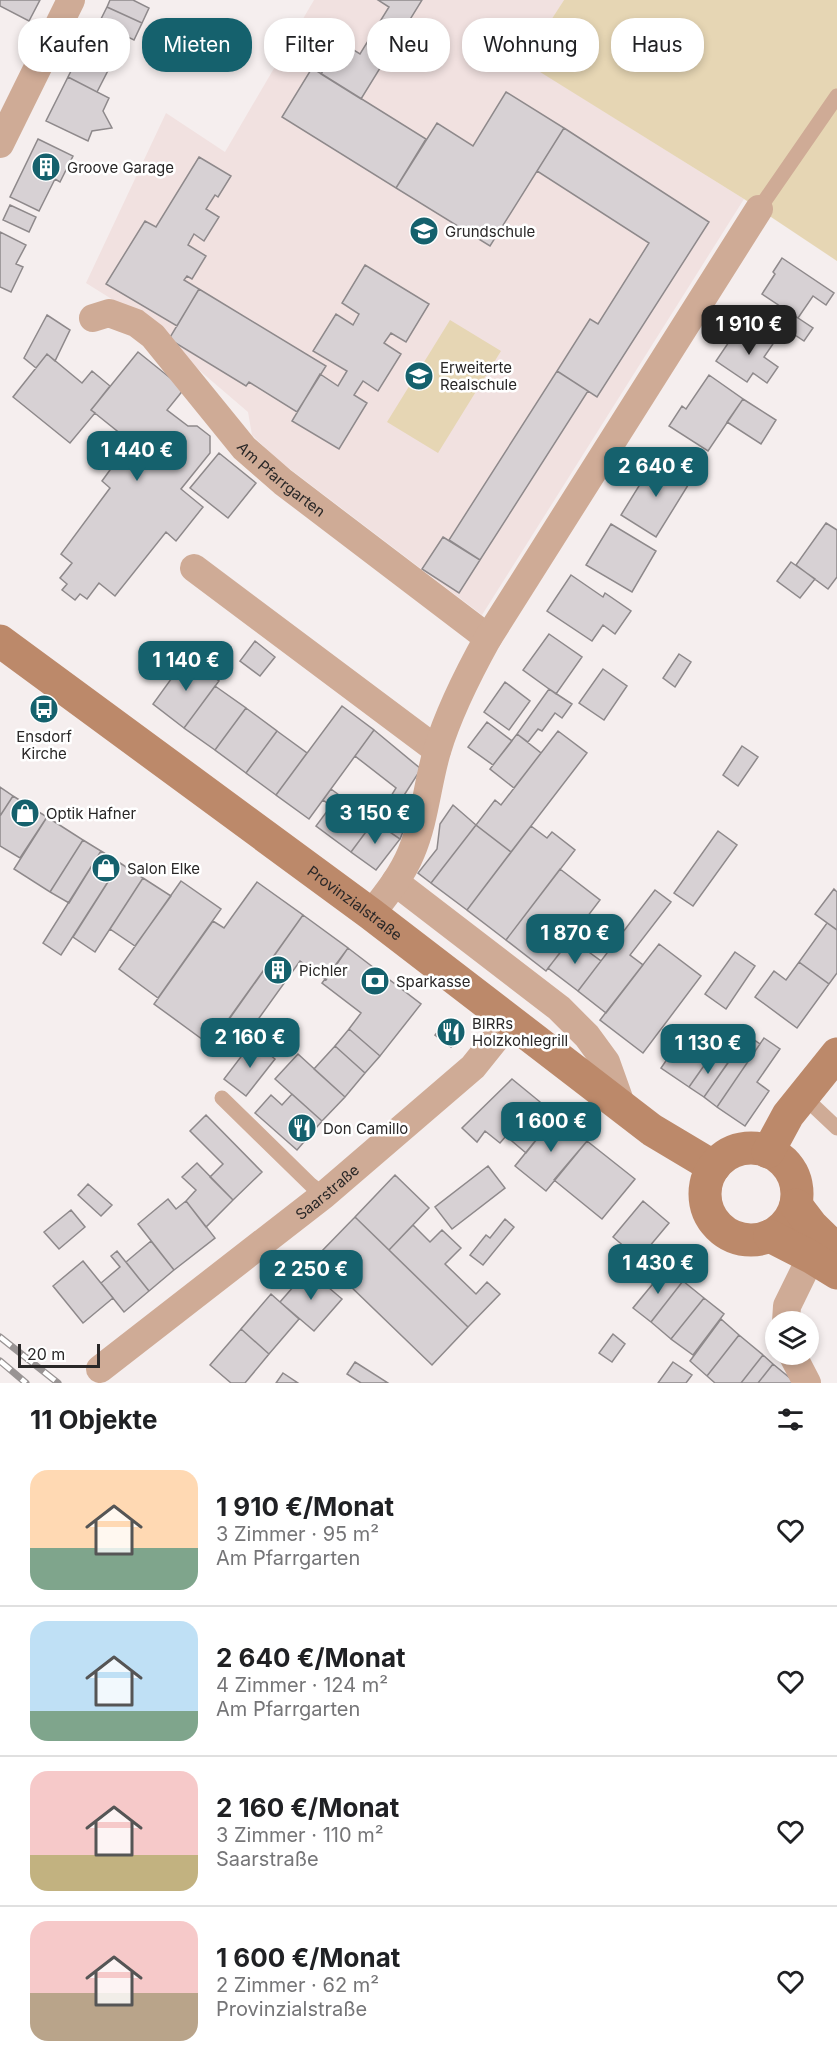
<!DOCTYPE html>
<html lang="de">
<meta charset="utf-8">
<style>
:root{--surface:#fff;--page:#f6f6f6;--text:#202124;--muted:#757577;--line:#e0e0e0;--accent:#15616d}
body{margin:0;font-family:Inter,sans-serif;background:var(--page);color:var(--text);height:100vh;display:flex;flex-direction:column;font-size:22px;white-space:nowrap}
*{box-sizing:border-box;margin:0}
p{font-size:20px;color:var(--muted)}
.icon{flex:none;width:33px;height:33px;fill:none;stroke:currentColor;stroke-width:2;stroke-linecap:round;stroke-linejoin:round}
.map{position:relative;height:1383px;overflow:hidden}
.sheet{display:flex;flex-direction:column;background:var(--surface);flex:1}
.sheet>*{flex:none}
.guide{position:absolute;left:18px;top:18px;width:801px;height:54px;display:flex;gap:12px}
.buttons{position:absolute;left:765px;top:1311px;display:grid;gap:12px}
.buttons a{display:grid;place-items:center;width:54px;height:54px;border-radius:50%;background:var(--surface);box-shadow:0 3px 9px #0003;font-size:30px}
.scale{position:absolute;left:18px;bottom:15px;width:82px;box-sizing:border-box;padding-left:6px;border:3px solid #292727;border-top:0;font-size:16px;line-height:21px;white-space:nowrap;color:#292727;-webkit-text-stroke:4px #fff;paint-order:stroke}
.price{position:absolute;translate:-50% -51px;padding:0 14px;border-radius:12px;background:var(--accent);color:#fff;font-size:20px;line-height:39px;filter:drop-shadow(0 2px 3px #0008)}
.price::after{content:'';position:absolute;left:50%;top:36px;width:18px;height:14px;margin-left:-9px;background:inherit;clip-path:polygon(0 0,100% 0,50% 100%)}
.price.current{background:#222;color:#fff}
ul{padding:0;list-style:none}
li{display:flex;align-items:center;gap:18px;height:150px;padding:0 30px}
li+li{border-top:2px solid var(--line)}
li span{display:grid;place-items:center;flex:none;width:168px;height:120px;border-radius:18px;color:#555}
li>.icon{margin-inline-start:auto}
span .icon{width:72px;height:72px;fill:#fffc;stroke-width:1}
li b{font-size:26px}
h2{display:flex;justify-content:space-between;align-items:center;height:72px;padding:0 30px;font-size:26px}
.chip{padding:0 21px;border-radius:24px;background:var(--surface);box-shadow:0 3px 9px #0003;font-size:21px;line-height:54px}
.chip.current{background:var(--accent);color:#fff}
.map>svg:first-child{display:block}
.built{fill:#f1e1e0}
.green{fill:#e6d6b4}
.building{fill:#d7d1d4;stroke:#8e898b;stroke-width:1.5}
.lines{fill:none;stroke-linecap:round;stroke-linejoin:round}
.lane{stroke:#cfab96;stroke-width:15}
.street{stroke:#cfab96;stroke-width:28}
.secondary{stroke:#bc896a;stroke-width:33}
.rail-casing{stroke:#999494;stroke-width:7}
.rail{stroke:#fff;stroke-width:4.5;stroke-dasharray:14;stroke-linecap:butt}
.labels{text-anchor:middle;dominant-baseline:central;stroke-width:5;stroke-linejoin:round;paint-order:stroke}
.poi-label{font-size:15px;fill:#292727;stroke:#fff;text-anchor:start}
.street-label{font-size:15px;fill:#292727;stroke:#fff}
</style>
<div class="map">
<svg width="837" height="1383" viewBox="0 0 837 1383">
<rect width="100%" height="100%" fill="#f5eeee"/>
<path class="built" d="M314,0H564L525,62L744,199L482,615L278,460L252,435L248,412L164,340L166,333L86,283L166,113L225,152Z"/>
<path class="green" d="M564,0H837V261L744,199L524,62Z
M450,320L501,351L438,453L387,422Z"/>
<path class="building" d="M0,0H40L29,21L0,6Z
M110,0H133L149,8L142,23L107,7Z
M378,0H422L361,99L321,74L341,42L360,54L389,7Z
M107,7L142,23L134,40L99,23Z
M90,34L119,49L97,92L68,77Z
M312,68L426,139L396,188L282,117Z
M68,77L109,98L103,111L112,128L92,131L88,141L46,121Z
M506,92L564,128L490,246L396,188L437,123L473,146Z
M564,128L709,222L597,397L557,371L590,319L598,324L649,243L537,171Z
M38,139L73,156L60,182L55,179L39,211L10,197Z
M199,157L231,176L218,197L215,195L206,209L219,217L204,241L194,234L188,245L206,256L192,279L187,276L184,280L199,289L177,326L106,284L145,221L156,227Z
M10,205L36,217L29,232L3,220Z
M0,232L26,245L16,264L23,267L11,292L0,287Z
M782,258L834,293L826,305L813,296L798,318L762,294L775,274L773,272Z
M365,265L429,304L406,342L391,333L384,343L401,354L378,391L363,381L354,395L367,403L339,449L292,421L320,374L338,386L347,371L313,351L336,314L353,325L359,314L342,303Z
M199,289L326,366L297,412L249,382L246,386L169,339Z
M761,308L780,322L772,334L752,320Z
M792,314L813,328L804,341L783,327Z
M47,315L70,330L55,361L47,354L36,368L24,358Z
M739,327L753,337L758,329L775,341L764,357L778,367L767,383L753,373L747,382L716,361Z
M138,352L184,389L167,410L188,426H197L210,436V453L181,489L203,507L176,541L166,532L115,596L99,583L87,599L80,594L75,600L62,590L67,584L60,578L72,563L61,554L110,488L102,481L126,448L123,445L127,439L91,410Z
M47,354L82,383L92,371L110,386L91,410L95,413L70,443L13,397Z
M557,371L588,391L480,560L449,540Z
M709,375L743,399L708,451L669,426L682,406L686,409Z
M743,399L776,420L761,444L727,422Z
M219,453L256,483L228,518L190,488Z
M655,460L690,482L656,537L621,515Z
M826,523L837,530V577L828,589L796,565Z
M611,524L656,551L632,592L586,565Z
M443,537L480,560L459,593L422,569Z
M791,562L815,579L800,598L777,581Z
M571,575L603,597L605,593L631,611L615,634L603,625L592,641L547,611Z
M549,634L582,657L556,694L523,670Z
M255,641L275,657L260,676L240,661Z
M679,654L691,662L675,687L663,678Z
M187,657L219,681L184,728L153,704Z
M603,669L627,686L604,720L579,703Z
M505,682L530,701L509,730L484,712Z
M215,686L246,708L215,750L184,728Z
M549,689L572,704L562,718L555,713L542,731L538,729L528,742L517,734Z
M342,706L374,730L309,819L276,795Z
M246,708L277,731L246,773L215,750Z
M487,722L512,741L493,765L468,747Z
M374,730L421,769L399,803L391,796L396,788L355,756Z
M277,731L307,753L276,795L246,773Z
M558,731L587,753L511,852L476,825L495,800L501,805Z
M517,734L541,753L514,788L490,769Z
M742,746L758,757L738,786L723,775Z
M0,787L13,796L0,816Z
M331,789L374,821L351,852L316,826L331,806L323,800Z
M13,796L47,817L20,858L0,846V816Z
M391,796L411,812L400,839L374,821Z
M453,805L476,825L431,883L418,873L437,849L440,824Z
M47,817L83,840L50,892L14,869Z
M374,821L400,839L376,870L351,852Z
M476,825L511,852L467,910L431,883Z
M531,826L547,838L552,832L575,850L506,940L467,910Z
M718,831L737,845L693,906L674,893Z
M83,840L101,851L69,903L50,892Z
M101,851L120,863L61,955L43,943Z
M120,863L143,878L95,952L73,937Z
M560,869L600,900L546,971L506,940Z
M143,878L171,896L135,946L110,929Z
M181,881L221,909L158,998L119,969Z
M257,882L303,915L210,1045L154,1004L213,921L224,928Z
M834,889L837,892V930L815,914Z
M655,890L671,902L630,955L643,965L606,1013L578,991Z
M303,915L348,948L326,980L300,961L244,1039L225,1025Z
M827,923L837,930V973L829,984L799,962Z
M571,939L601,961L578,991L548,968Z
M659,944L701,976L643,1053L600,1020Z
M348,948L421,1004L380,1056L349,1029L361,1013L322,983Z
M735,952L755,966L726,1009L705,994Z
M799,962L829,984L797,1028L755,997L774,971L786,980Z
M446,1021L462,1033L451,1047L435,1035Z
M349,1029L380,1056L365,1073L335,1046Z
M704,1029L722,1040L689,1087L661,1068L685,1033L696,1041Z
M747,1035L760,1044L717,1107L704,1097Z
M764,1038L780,1049L757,1082L769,1091L745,1126L717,1107Z
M253,1041L275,1059L246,1096L224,1079Z
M335,1046L365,1073L345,1097L314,1069Z
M713,1053L728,1063L704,1097L689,1087Z
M298,1054L345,1097L322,1121L275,1079Z
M512,1079L556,1115L526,1153L506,1136L500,1143L485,1131L477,1142L462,1128Z
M292,1094L322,1121L297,1150L255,1113L271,1095L282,1105Z
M206,1115L262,1172L233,1200L210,1177L223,1164L190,1131Z
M556,1115L587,1141L546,1191L515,1166Z
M587,1141L635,1179L602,1219L554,1180Z
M197,1163L233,1200L206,1227L186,1201L196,1190L182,1177Z
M488,1166L505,1188L452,1229L435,1207Z
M395,1175L429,1208L389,1250L355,1217Z
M88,1184L112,1205L101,1216L78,1195Z
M168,1199L176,1209L186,1201L215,1238L174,1270L138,1224Z
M643,1201L669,1223L639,1259L613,1237Z
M71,1210L85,1227L59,1249L44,1232Z
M355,1217L468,1327L432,1365L318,1255Z
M505,1219L514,1227L483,1265L470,1255L486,1235L490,1238Z
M413,1225L430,1242L442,1230L461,1248L445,1264L476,1294L487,1282L500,1294L468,1327L389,1250Z
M151,1241L174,1270L149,1291L126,1262Z
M117,1251L149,1291L124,1312L101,1283L120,1267L111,1256Z
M83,1261L113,1298L83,1323L53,1286Z
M666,1268L683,1281L651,1322L633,1308Z
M308,1270L342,1299L314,1331L280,1302Z
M683,1281L704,1298L671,1339L651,1322Z
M271,1294L299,1319L269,1354L241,1329Z
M704,1298L724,1314L693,1355L671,1339Z
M721,1319L739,1335L707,1376L690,1361Z
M241,1329L269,1354L245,1383H231L210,1365Z
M613,1334L625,1344L612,1362L599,1353Z
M739,1335L763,1355L741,1383H715L707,1376Z
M763,1355L773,1364L758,1383H741Z
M355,1362L388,1383H361L347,1374Z
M673,1362L692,1375L686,1383H658Z
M773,1364L796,1383H758Z
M283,1373L298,1383H276Z"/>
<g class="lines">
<path class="lane" d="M759,209L837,96
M803,1096L837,1128
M222,1098L311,1185L324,1195"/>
<g class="street">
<path d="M0,144L71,0"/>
<path id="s1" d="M93,318L109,313L136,323L153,336L244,448L283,482L488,638"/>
<path d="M194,568L437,750"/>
<path d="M395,882L559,1008L587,1036L606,1062L621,1104"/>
<path d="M371,914C386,895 402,875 411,853C425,820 427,785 437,751C449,711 468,674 488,638L759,209"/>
<path d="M786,1322L787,1306L811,1257"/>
<path d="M792,1354L807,1383"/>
<path id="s2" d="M100,1369L324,1195L473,1067L510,1021"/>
</g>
<g class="secondary">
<path id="s3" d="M0,641L371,914L652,1130L714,1167"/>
<circle cx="751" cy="1194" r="46"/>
<path d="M768,1152L788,1115L837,1054"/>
<path d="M796,1205L812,1226L837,1250"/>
<path d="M770,1236L811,1257L837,1273"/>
</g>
<g class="rail-casing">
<path id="rail" d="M0,1337L58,1383
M0,1361L26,1383"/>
</g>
<use href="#rail" class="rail"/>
</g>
<defs>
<g id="building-disc" transform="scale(1.5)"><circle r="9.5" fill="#15616d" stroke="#fff"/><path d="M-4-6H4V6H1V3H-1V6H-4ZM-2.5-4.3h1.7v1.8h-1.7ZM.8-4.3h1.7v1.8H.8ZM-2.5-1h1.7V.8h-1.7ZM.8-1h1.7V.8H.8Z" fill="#fff"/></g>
<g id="school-disc" transform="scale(1.5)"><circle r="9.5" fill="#15616d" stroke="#fff"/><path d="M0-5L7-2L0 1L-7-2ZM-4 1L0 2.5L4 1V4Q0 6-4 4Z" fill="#fff"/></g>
<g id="bus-disc" transform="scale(1.5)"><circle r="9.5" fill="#15616d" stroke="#fff"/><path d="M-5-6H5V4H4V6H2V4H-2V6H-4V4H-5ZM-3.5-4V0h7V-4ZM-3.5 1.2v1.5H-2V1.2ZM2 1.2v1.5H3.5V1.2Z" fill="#fff"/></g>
<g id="shop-disc" transform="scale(1.5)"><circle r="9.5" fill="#15616d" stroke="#fff"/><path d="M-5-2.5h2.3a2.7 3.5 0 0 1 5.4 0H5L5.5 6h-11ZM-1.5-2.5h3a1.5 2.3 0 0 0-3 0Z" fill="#fff"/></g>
<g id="bank-disc" transform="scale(1.5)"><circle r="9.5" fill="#15616d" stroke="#fff"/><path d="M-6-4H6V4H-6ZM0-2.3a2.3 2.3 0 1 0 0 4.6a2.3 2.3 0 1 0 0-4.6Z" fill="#fff"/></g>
<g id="restaurant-disc" transform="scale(1.5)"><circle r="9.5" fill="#15616d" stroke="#fff"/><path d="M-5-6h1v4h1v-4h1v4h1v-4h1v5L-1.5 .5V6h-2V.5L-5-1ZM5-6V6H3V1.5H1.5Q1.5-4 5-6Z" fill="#fff"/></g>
</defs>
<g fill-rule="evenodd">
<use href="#building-disc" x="46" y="167"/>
<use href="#school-disc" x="424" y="231"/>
<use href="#school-disc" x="419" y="376"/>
<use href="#bus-disc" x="44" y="709"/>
<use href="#shop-disc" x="25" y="813"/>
<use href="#shop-disc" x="106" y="868"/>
<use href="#building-disc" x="278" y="970"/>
<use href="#bank-disc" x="375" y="981"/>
<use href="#restaurant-disc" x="451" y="1032"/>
<use href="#restaurant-disc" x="302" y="1128"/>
</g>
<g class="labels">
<g class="poi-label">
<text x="67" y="167">Groove Garage</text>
<text x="445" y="231">Grundschule</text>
<text x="440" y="367">Erweiterte<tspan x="440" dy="17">Realschule</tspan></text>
<text x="44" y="736" text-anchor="middle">Ensdorf<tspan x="44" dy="17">Kirche</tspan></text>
<text x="46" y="813">Optik Hafner</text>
<text x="127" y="868">Salon Elke</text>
<text x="299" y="970">Pichler</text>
<text x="396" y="981">Sparkasse</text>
<text x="472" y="1023">BIRRs<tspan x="472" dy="17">Holzkohlegrill</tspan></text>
<text x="323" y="1128">Don Camillo</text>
</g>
<g class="street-label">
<text stroke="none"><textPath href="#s1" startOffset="260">Am Pfarrgarten</textPath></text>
<text stroke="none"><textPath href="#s3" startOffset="441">Provinzialstraße</textPath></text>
<text stroke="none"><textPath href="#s2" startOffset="288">Saarstraße</textPath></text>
</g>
</g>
</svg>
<div class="buttons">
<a><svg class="icon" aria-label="layers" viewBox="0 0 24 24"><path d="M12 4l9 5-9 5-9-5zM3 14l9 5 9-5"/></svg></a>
</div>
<div class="scale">20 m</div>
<b class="price current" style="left:749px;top:356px">1 910 €</b>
<b class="price" style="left:137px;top:482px">1 440 €</b>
<b class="price" style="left:656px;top:498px">2 640 €</b>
<b class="price" style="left:186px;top:692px">1 140 €</b>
<b class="price" style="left:375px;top:845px">3 150 €</b>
<b class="price" style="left:575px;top:965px">1 870 €</b>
<b class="price" style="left:250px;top:1069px">2 160 €</b>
<b class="price" style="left:708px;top:1075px">1 130 €</b>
<b class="price" style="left:551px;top:1153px">1 600 €</b>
<b class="price" style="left:658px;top:1295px">1 430 €</b>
<b class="price" style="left:311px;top:1301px">2 250 €</b>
<div class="guide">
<a class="chip">Kaufen</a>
<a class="chip current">Mieten</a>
<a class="chip">Filter</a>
<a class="chip">Neu</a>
<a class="chip">Wohnung</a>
<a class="chip">Haus</a>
</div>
</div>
<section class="sheet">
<h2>11 Objekte<svg class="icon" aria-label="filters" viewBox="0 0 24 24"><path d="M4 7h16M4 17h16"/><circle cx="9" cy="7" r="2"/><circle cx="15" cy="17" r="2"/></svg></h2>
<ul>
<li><span style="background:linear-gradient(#ffd9b3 65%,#7fa58c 0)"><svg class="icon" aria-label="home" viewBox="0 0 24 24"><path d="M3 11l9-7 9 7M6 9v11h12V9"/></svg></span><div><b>1 910 €/Monat</b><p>3 Zimmer · 95 m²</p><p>Am Pfarrgarten</p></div><svg class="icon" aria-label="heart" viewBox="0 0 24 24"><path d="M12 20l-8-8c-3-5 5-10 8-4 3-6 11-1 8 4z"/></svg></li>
<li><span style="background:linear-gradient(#bfe0f5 75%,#7fa58c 0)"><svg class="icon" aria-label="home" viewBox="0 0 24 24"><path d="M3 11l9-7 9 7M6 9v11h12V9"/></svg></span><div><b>2 640 €/Monat</b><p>4 Zimmer · 124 m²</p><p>Am Pfarrgarten</p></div><svg class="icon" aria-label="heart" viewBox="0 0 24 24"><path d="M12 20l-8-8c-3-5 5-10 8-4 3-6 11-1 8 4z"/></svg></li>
<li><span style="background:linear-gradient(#f6c9c9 70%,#c2b280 0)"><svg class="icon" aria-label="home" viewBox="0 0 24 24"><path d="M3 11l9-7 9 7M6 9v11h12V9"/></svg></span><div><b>2 160 €/Monat</b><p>3 Zimmer · 110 m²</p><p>Saarstraße</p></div><svg class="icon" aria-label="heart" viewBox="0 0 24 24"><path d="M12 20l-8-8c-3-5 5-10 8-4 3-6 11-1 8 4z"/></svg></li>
<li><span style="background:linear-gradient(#f6c9c9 60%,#b9a48a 0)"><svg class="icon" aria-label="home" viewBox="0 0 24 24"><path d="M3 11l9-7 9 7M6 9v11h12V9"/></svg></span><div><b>1 600 €/Monat</b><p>2 Zimmer · 62 m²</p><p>Provinzialstraße</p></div><svg class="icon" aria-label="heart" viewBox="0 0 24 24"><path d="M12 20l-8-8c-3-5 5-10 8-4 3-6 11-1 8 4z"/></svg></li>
</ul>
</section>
